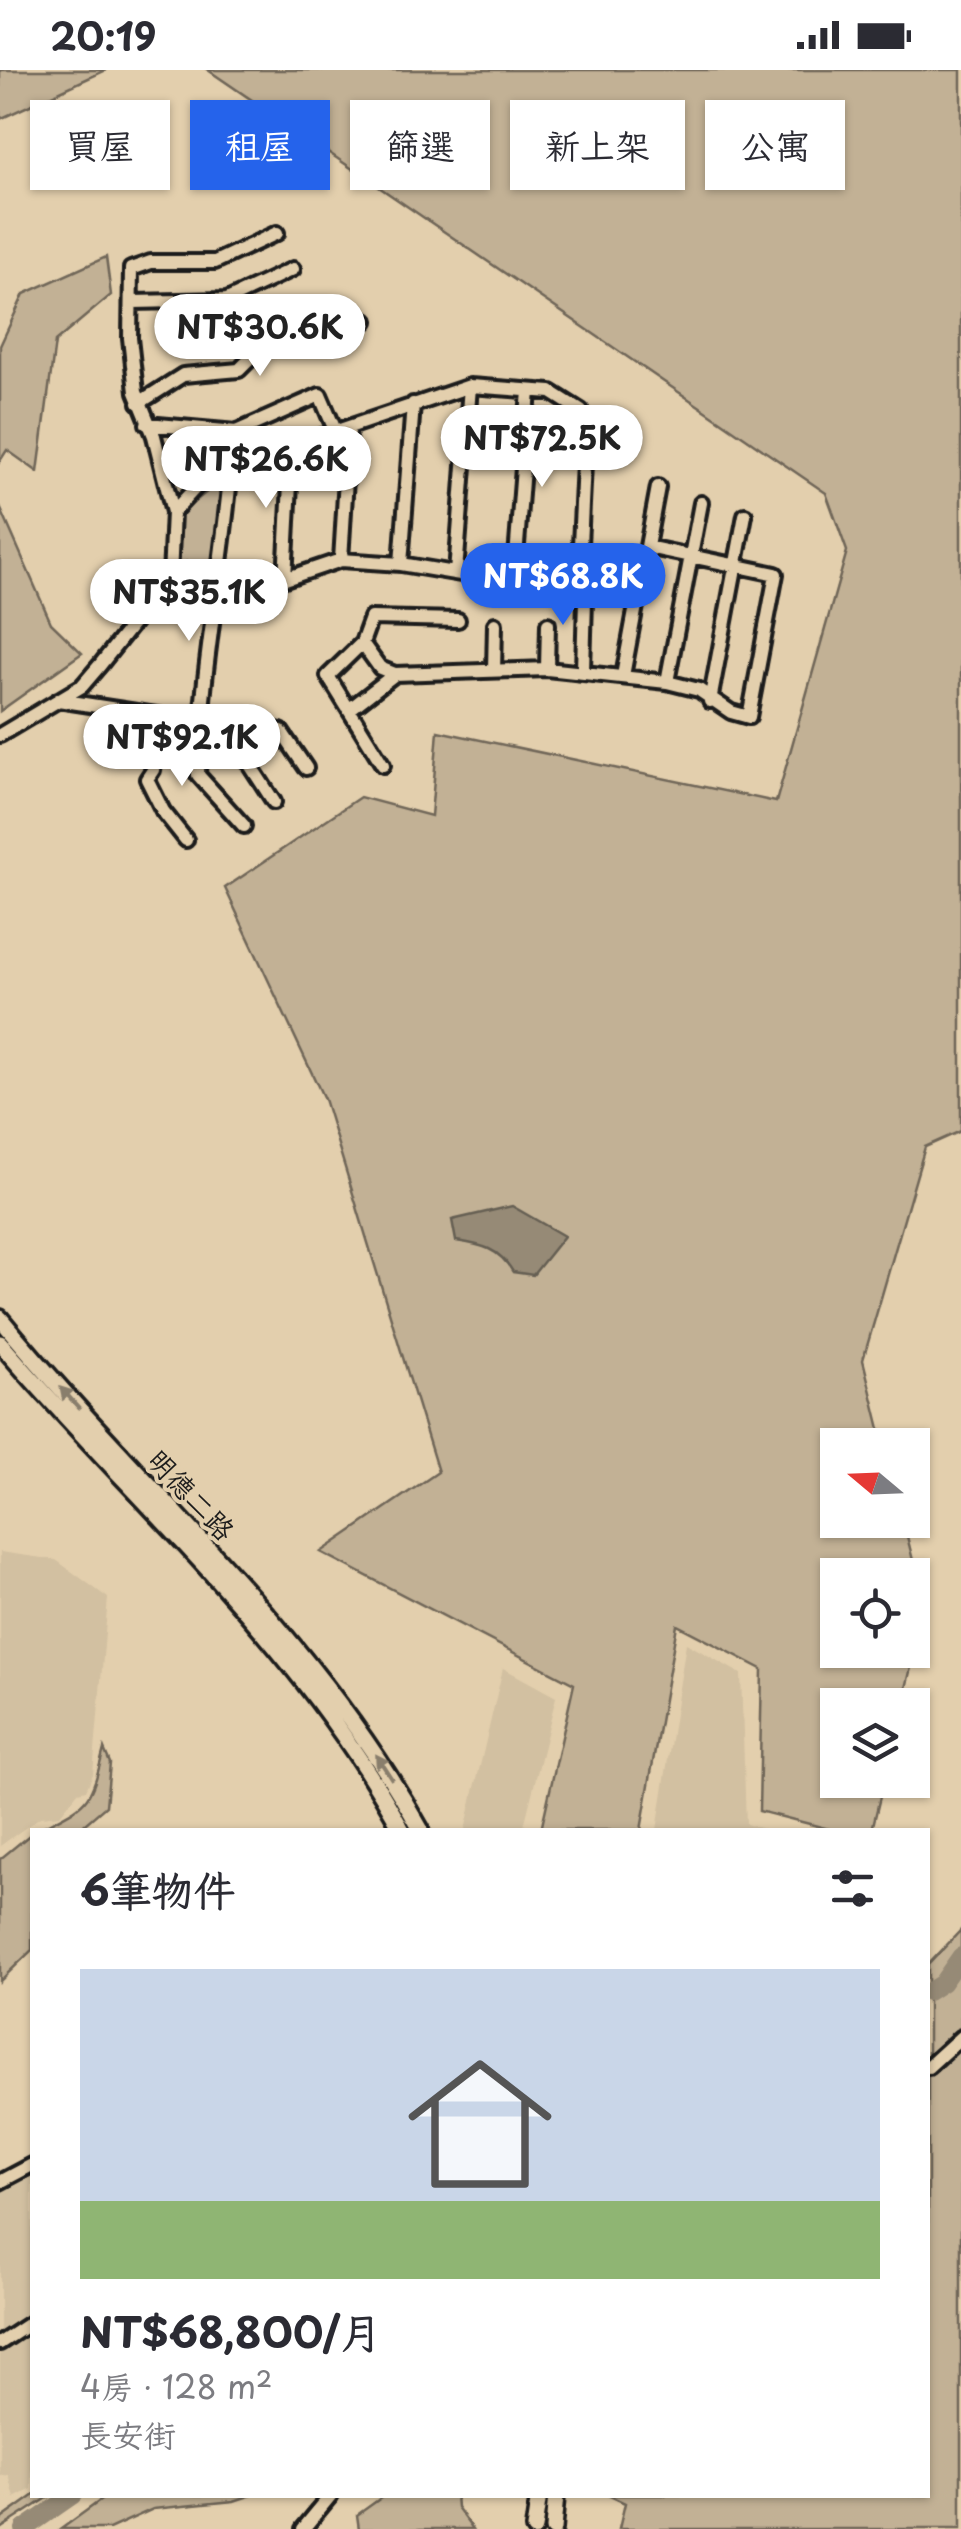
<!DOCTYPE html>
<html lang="zh-TW">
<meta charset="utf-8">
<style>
:root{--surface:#fff;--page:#f7f7f7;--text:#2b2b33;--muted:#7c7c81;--line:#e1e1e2;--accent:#2563eb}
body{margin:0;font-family:"Playpen Sans","LXGW WenKai TC",sans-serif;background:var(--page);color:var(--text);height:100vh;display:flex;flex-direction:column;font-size:38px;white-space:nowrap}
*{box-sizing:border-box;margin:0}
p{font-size:32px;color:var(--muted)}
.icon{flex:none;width:55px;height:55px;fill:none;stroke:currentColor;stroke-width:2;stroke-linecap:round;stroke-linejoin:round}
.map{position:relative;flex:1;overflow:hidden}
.sheet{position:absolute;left:30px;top:1758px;width:900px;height:670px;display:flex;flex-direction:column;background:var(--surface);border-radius:0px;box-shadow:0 2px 8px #0004}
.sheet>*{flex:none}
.guide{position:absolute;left:30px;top:30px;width:902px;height:90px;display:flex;gap:20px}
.needle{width:65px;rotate:289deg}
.fabs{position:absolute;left:820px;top:1358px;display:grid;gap:20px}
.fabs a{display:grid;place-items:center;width:110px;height:110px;border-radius:0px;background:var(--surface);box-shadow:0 2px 8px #0004;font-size:50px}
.price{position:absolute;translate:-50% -85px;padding:0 22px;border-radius:35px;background:#fff;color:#222;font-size:32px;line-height:65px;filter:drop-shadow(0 2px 5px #0008)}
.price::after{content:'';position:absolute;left:50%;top:60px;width:30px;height:22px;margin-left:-15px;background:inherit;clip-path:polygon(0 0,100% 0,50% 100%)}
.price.active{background:var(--accent);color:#fff}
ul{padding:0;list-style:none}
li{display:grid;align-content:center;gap:20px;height:530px;padding:0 50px}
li+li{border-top:2px solid var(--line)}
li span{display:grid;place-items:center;height:310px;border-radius:0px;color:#555}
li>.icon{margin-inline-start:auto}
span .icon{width:180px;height:180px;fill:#fffc;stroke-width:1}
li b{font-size:42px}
h2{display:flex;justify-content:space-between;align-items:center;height:120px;padding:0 50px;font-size:42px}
.tag{padding:0 35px;border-radius:0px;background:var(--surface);box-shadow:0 2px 8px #0004;font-size:35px;line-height:90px}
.tag.active{background:var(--accent);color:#fff}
.status{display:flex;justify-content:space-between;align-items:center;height:70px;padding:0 50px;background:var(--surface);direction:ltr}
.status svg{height:28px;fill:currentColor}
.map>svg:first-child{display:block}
.built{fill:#d2c0a1}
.green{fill:#c2b195;stroke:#6f6658;stroke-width:2.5;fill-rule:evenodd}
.water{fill:#968a76;stroke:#655e52;stroke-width:2.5}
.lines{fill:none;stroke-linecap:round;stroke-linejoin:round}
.river{stroke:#968a76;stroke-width:18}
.minor-casing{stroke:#1c1c1c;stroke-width:20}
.major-casing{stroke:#1c1c1c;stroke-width:22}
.minor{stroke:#e3cfad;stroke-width:12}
.major{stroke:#e3cfad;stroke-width:15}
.oneway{fill:#897e6c}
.labels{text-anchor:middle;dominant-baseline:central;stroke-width:8;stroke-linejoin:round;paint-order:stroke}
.street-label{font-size:28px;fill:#1c1c1c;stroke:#e3cfad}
</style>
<div class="status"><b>20:19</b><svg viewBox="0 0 49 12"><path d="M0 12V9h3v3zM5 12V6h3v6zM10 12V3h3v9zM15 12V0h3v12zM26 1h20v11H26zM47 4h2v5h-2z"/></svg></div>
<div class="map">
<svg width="961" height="2459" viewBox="0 0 961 2459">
<rect width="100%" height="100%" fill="#e3cfad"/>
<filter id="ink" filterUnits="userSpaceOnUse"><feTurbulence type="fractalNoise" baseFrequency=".01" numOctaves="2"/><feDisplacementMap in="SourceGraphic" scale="20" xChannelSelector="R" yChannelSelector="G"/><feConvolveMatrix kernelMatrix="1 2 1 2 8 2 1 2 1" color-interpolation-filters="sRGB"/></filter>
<g filter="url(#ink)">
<path class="built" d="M0,1482L56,1490L108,1528L93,1704L86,1720L78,1722L60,1745L40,1747L0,1776Z
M686,1573L741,1604L746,1754L767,1760H657Z
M503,1598L556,1627L523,1760H465Z
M32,2106V2419L15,2428L9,2405L0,2406V2122Z"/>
<path class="green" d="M0,0H106L0,49Z
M208,0H961V1061L925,1077L863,1290L884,1375H838V1450H903L925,1539L902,1635H838V1710H884L872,1760H833L759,1741L762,1599L677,1555L641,1760H541L574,1614L321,1482L438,1402L324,1029L225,818L360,727L431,746L438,661L776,732L847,481L826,423ZM838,1505H912V1580H838Z
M106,187L111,225L55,272L38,402L7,380L0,391V276L24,224Z
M223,409L215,499L174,498L178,445Z
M0,437L51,553L82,583L0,641Z
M104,1679L110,1693L106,1736L78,1760H37C89,1732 89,1738 104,1679Z
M32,1763V1880L0,1911V1789Z
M961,1860V2459H619L625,2433L608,2425H928V1895Z
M35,2425H52L0,2459V2450Z
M108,2425H252L234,2431L153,2439L109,2459H61Z
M385,2425H456L457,2437L473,2459H359L357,2445Z"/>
<path class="water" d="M512,1136L564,1166L533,1205L513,1202C499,1178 482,1175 456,1171L452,1150Z"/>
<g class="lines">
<path class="river" d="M928,1922L942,1913L961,1886
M24,2459L73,2425"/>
<g class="minor-casing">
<path id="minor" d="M133,232L227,230L293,199
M139,333L183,305L239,300L256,283L320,251L336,255L366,251
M147,354L236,362L320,325L335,360
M231,397C222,500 201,602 198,705L244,756
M173,442L154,366L136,322L130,268L131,199L151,192H215L277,163
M341,490L349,359
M401,494L413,334
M456,503L470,316
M170,507L190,500L285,509L341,490L401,494L514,513L583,515
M285,509L292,375
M514,513L529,321
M362,573L371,548L458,550
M547,599L548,554
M494,601L495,554
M623,606L658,417
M667,612L701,433
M58,630L234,657L255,664
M710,631L745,445
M350,639L395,604L547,599L667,612L699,620L731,642L749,647L776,504L647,477
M161,647L153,700L147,709L163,741L186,770
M255,664L243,684L274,732
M255,664L271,659L281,661L306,698
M0,665L82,616L100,595L170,507L173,442L197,416L231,397L470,316L551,322L581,341L586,353L579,495L585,529L583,600
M383,695L328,606L362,573L380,598L395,604
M928,1997L961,1967
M0,2112L32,2095
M0,2273L32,2252
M303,2459L331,2425"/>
</g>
<g class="major-casing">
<path id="major" d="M0,1248C141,1419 313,1564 421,1760
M0,1273C137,1433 300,1572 402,1760
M534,2459L539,2425
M553,2459L556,2425"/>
</g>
<use href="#minor" class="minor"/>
<use href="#major" class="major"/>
</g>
<defs><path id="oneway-solid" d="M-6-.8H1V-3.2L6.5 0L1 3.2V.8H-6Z" transform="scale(2.5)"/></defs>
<g class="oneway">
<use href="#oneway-solid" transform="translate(70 1328) rotate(-132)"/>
<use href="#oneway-solid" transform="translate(384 1697) rotate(-123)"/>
</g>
</g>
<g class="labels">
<g class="street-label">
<text transform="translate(192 1424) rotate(47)">明德二路</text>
</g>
</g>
</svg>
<div class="fabs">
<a><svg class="needle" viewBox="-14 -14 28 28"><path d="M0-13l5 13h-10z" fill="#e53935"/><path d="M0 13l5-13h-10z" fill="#7c7c81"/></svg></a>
<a><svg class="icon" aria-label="locate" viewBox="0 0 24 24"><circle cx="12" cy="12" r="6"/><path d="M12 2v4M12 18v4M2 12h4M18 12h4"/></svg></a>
<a><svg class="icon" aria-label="layers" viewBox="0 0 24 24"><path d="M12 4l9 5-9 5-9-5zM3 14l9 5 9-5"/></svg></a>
</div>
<b class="price" style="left:260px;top:309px">NT$30.6K</b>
<b class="price" style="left:542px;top:420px">NT$72.5K</b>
<b class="price" style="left:266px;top:441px">NT$26.6K</b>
<b class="price active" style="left:563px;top:558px">NT$68.8K</b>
<b class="price" style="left:189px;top:574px">NT$35.1K</b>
<b class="price" style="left:182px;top:719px">NT$92.1K</b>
<div class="guide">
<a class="tag">買屋</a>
<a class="tag active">租屋</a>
<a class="tag">篩選</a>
<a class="tag">新上架</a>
<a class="tag">公寓</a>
</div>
<section class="sheet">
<h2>6筆物件<svg class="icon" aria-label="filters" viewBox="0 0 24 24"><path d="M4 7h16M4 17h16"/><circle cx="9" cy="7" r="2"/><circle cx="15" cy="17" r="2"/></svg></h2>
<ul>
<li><span style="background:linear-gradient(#c9d6e8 75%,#8fb573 0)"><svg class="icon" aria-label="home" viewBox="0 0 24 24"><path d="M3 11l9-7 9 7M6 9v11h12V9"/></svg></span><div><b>NT$68,800/月</b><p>4房 · 128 m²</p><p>長安街</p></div></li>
</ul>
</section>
</div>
